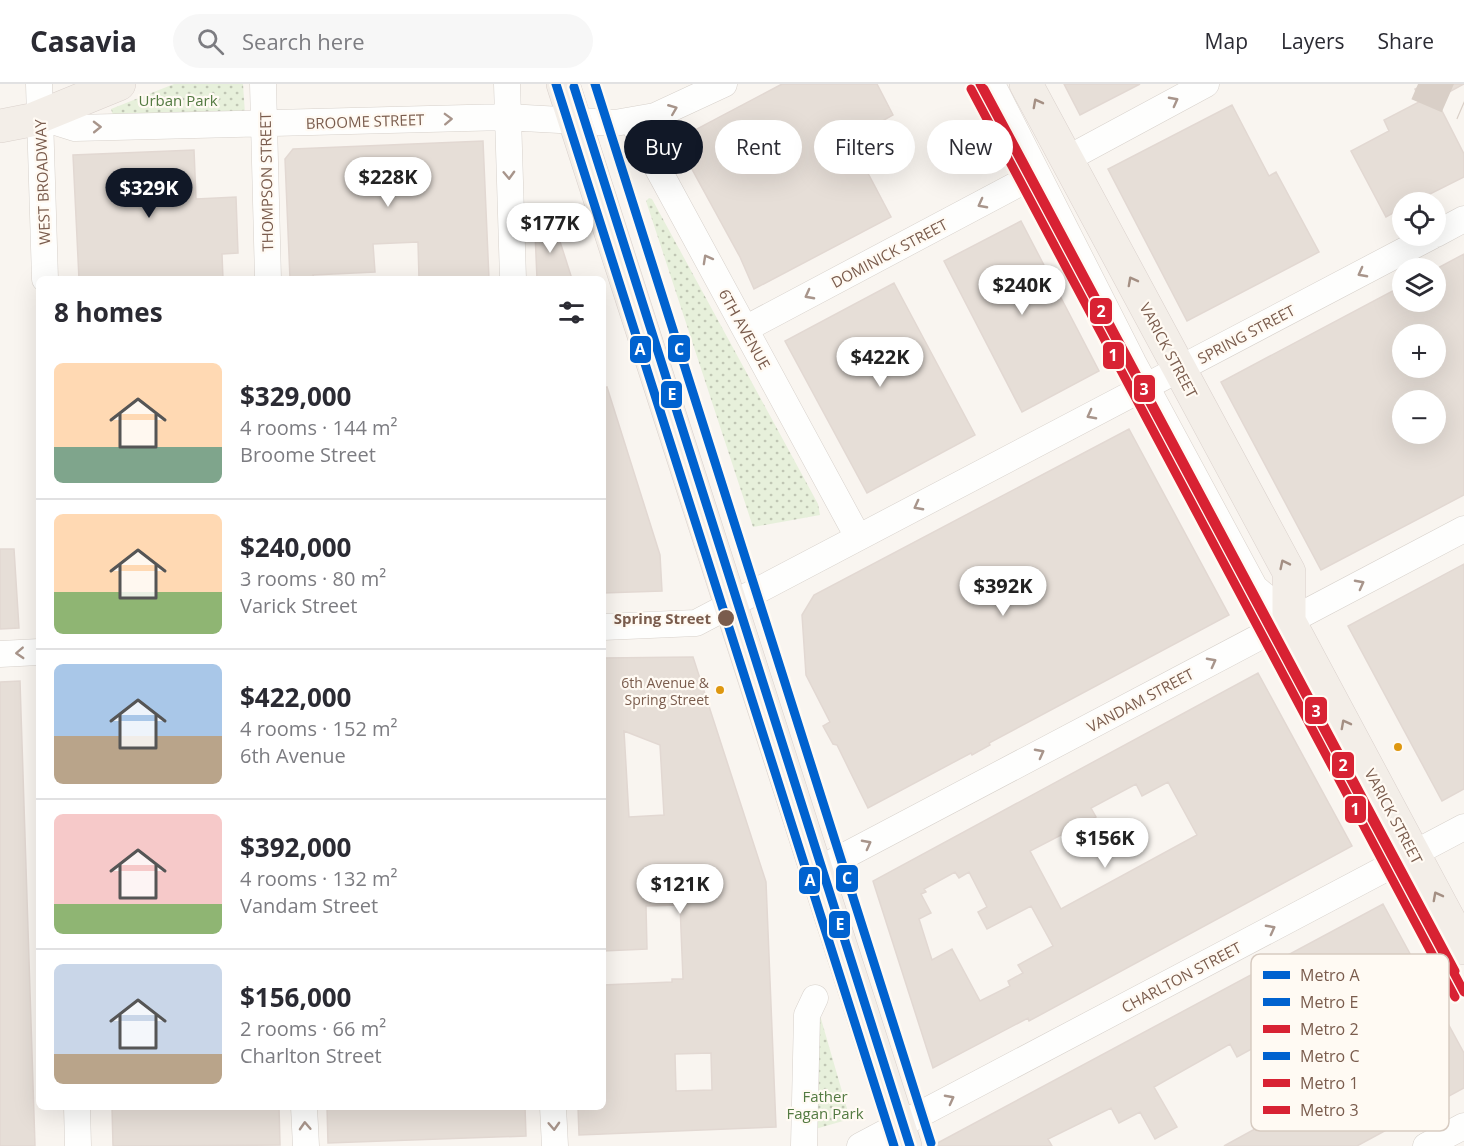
<!DOCTYPE html>
<meta charset="utf-8">
<style>
:root{--surface:#fff;--page:#f7f7f7;--text:#2b2b33;--muted:#7c7c81;--line:#e1e1e2;--accent:#111827}
body{margin:0;font-family:"Open Sans",sans-serif;background:var(--page);color:var(--text);height:100vh;display:flex;flex-direction:column;font-size:22px;white-space:nowrap}
*{box-sizing:border-box;margin:0}
p{font-size:20px;color:var(--muted)}
.icon{flex:none;width:33px;height:33px;fill:none;stroke:currentColor;stroke-width:2;stroke-linecap:round;stroke-linejoin:round}
.map{position:relative;flex:1;overflow:hidden}
.side{position:absolute;left:36px;top:192px;width:570px;height:834px;display:flex;flex-direction:column;background:var(--surface);border-radius:9px;box-shadow:0 6px 24px #0002}
.side>*{flex:none}
.hud{position:absolute;left:624px;top:36px;width:570px;height:54px;display:flex;gap:12px}
.fabs{position:absolute;left:1392px;top:108px;display:grid;gap:12px}
.fabs a{display:grid;place-items:center;width:54px;height:54px;border-radius:50%;background:var(--surface);box-shadow:0 6px 24px #0002;font-size:30px}
.price{position:absolute;translate:-50% -51px;padding:0 14px;border-radius:21px;background:#fff;color:#222;font-size:20px;line-height:39px;filter:drop-shadow(0 2px 3px #0008)}
.price::after{content:'';position:absolute;left:50%;top:36px;width:18px;height:14px;margin-left:-9px;background:inherit;clip-path:polygon(0 0,100% 0,50% 100%)}
.price.active{background:var(--accent);color:#fff}
ul{padding:0;list-style:none}
li{display:flex;align-items:center;gap:18px;height:150px;padding:0 18px}
li+li{border-top:2px solid var(--line)}
li span{display:grid;place-items:center;flex:none;width:168px;height:120px;border-radius:9px;color:#555}
li>.icon{margin-inline-start:auto}
span .icon{width:72px;height:72px;fill:#fffc;stroke-width:1}
li b{font-size:26px}
h2{display:flex;justify-content:space-between;align-items:center;height:72px;padding:0 18px;font-size:26px}
.tag{padding:0 21px;border-radius:27px;background:var(--surface);box-shadow:0 6px 24px #0002;font-size:21px;line-height:54px}
.tag.active{background:var(--accent);color:#fff}
header{display:flex;align-items:center;gap:36px;box-sizing:border-box;height:84px;padding:0 30px;background:var(--surface);border-bottom:2px solid var(--line)}
header strong{font-size:28px}
nav{display:flex;gap:33px;margin-inline-start:auto;font-size:21px}
.search{width:420px;height:54px;background:var(--page);display:flex;align-items:center;gap:15px;box-sizing:border-box;padding:0 21px;border-radius:33px;color:var(--muted);font-size:22px}
.map>svg:first-child{display:block}
.green{fill:url(#green-dots)}
.building{fill:#e6ded7;stroke:#e2d8d2;stroke-width:1.5;fill-rule:evenodd}
.lines{fill:none;stroke-linecap:round;stroke-linejoin:round}
.highway-tunnel{stroke:#d9cfc7;stroke-width:33;stroke-dasharray:33 16;stroke-linecap:butt}
.street-casing{stroke:#d7d1cb;stroke-width:27}
.secondary-casing{stroke:#d9d2cb;stroke-width:34}
.primary-casing{stroke:#dad1cc;stroke-width:34}
.street{stroke:#fefefd;stroke-width:26}
.secondary{stroke:#fefefd;stroke-width:33}
.primary{stroke:#f3eee8;stroke-width:33}
.metro-1-casing{stroke:#fffaf3;stroke-width:14}
.metro-2-casing{stroke:#fffaf3;stroke-width:14}
.metro-3-casing{stroke:#fffaf3;stroke-width:14}
.metro-4-casing{stroke:#fffaf3;stroke-width:14}
.metro-5-casing{stroke:#fffaf3;stroke-width:14}
.metro-6-casing{stroke:#fffaf3;stroke-width:14}
.metro-1{stroke:#0062cf;stroke-width:9}
.metro-2{stroke:#0062cf;stroke-width:9}
.metro-3{stroke:#d82233;stroke-width:9}
.metro-4{stroke:#0062cf;stroke-width:9}
.metro-5{stroke:#d82233;stroke-width:9}
.metro-6{stroke:#d82233;stroke-width:9}
.oneway{stroke:#a8958b}
.oneway2{stroke:#a48f83}
.stop-dot{fill:#7a5c4d;stroke:#fffaf3;stroke-width:2}
.bus-dot{fill:#de970f;stroke:#fffaf3;stroke-width:2}
.labels{text-anchor:middle;dominant-baseline:central;stroke-width:4.5;stroke-linejoin:round;paint-order:stroke}
.bus-label{font-size:14px;fill:#7a5c4d;stroke:#fffaf3;text-anchor:end}
.park-label{font-size:15px;fill:#537a41;stroke:#fffaf3}
.street-label{font-size:15px;fill:#7a5c4d;stroke:#fffaf3}
.stop-label{font-size:15px;font-weight:bold;fill:#7a5c4d;stroke:#fffaf3;text-anchor:end}
.key{fill:#fffaf3;stroke:#d7cbc1;stroke-width:1.5}
.key-label{font-size:16px;fill:#7a5c4d}
.line-badge{stroke:#fffaf3;stroke-width:2}
.badge-label{font-size:16px;text-anchor:middle;font-weight:bold;fill:#fff}
</style>
<header>
<strong>Casavia</strong>
<div class="search"><svg class="icon" aria-label="search" viewBox="0 0 24 24"><circle cx="10" cy="10" r="6"/><path d="M15 15l6 6"/></svg>Search here</div>
<nav><a>Map</a><a>Layers</a><a>Share</a></nav>
</header>
<div class="map">
<svg width="1464" height="1062" viewBox="0 0 1464 1062">
<defs>
<pattern id="green-dots" width="8" height="8" patternUnits="userSpaceOnUse" patternTransform="scale(1.5)"><rect width="8" height="8" fill="#e7f0db"/><path d="M2 2h.1M6 6h.1" fill="none" stroke="#c0c6b4" stroke-width="1.8" stroke-linecap="round"/></pattern>
</defs>
<rect width="100%" height="100%" fill="#f9f5f0"/>
<path class="green" d="M174,0H243L245,30L113,31L111,25Z
M649,114L652,115L818,420L820,431L753,443L646,117Z
M815,914L850,1035L805,1048Z"/>
<path class="building" d="M782,0H877L893,31L850,55L891,133L754,205L740,173L676,56Z
M1064,0H1140L1080,31Z
M1426,0H1464L1436,15L1464,70V93L1414,118H1402V124L1386,133L1351,67L1389,47L1384,36L1421,17L1415,5Z
M1232,21L1269,92L1276,88L1319,168L1187,237L1108,85Z
M483,57L489,195H419L418,158L373,160L375,188L313,191L314,195H290L285,75L293,65Z
M194,66L196,115L236,113L238,169L222,170L223,195H79L73,71Z
M1021,137L1099,287L1022,328L944,177Z
M548,138L556,145L572,195H537L535,148L539,141Z
M1464,170V411L1321,486L1221,298L1402,202V218H1436V185ZM1402,250H1436V284H1402ZM1402,316H1436V350H1402Z
M894,199L975,351L867,409L785,257Z
M607,303L660,471L662,507L603,509V304Z
M1129,345L1229,531L989,659L990,661L972,671L971,669L868,724L837,661L833,660L823,642L830,638L806,591L802,531L814,511Z
M0,465H14L19,544L0,545Z
M1464,480V705L1442,717L1348,542Z
M693,573L766,798L776,1043L579,1051L578,1023H603V901L672,898V895H683L680,821L646,822L647,865L603,867V574ZM624,647L660,661L664,731L629,733ZM711,969L712,1006L676,1007L675,970Z
M1258,589L1352,762L1029,937L1028,934L933,984L873,797ZM1168,698L1197,751L1061,825L1030,767L1096,733L1091,724L1136,700L1142,712ZM955,788L959,794L969,788L987,823L978,828L987,845L1031,822L1053,862L1018,881L1023,889L1008,897L1010,902L980,917L952,865L932,876L919,835L931,829L921,810L926,808L924,805Z
M20,597L35,1062H0V598Z
M1383,820L1464,969V1004L1357,1062H1224L1275,1034L1269,1024L1306,1004L1317,1023L1369,994L1328,918L1276,945L1279,950L1237,973L1230,960L1154,1003L1177,1043L1155,1055L1140,1028L1119,1039L1111,1024L1048,1055L1052,1062H932Z
M112,1023H279L280,1061L113,1062Z
M327,1023H525L526,1052L328,1059Z"/>
<g class="lines">
<path class="highway-tunnel" d="M1418,0L1464,20"/>
<g class="street-casing">
<path id="street" d="M39,0L45,195
M263,0L268,195
M507,0L513,195
M40,33L75,44L506,33L615,39L655,32L724,0
M632,37L858,453
M1067,75L1206,0
M1436,150L1464,135
M745,245L1033,92
M603,543L696,539L1432,152
M0,570L39,568
M816,787L1464,445
M77,1023L78,1062
M304,1023L306,1062
M553,1023L555,1062
M804,1062L807,931L815,914
M860,1062L1464,743
M1426,1062L1464,1042"/>
</g>
<g class="secondary-casing">
<path id="secondary" d="M988,0L1130,280L1252,506L1289,537"/>
</g>
<g class="primary-casing">
<path id="primary" d="M563,0L905,1062
M1026,0L1289,488V537L1464,864
M0,42L31,36L119,0"/>
</g>
<use href="#street" class="street"/>
<use href="#secondary" class="secondary"/>
<use href="#primary" class="primary"/>
<g class="metro-1-casing">
<path id="metro-1" d="M556,0L894,1062"/>
</g>
<g class="metro-2-casing">
<path id="metro-2" d="M574,3L910,1062"/>
</g>
<g class="metro-3-casing">
<path id="metro-3" d="M980,0L1464,908"/>
</g>
<g class="metro-4-casing">
<path id="metro-4" d="M595,0L931,1059"/>
</g>
<g class="metro-5-casing">
<path id="metro-5" d="M971,5L1455,913"/>
</g>
<g class="metro-6-casing">
<path id="metro-6" d="M984,5L1455,887"/>
</g>
<use href="#metro-1" class="metro-1"/>
<use href="#metro-2" class="metro-2"/>
<use href="#metro-3" class="metro-3"/>
<use href="#metro-4" class="metro-4"/>
<use href="#metro-5" class="metro-5"/>
<use href="#metro-6" class="metro-6"/>
</g>
<defs><path id="oneway-chevron" d="M-2-3.5L2.5 0L-2 3.5" fill="none" stroke-width="1.6" stroke-linecap="round" stroke-linejoin="round" transform="scale(1.5)"/></defs>
<g class="oneway">
<use href="#oneway-chevron" transform="translate(1174 17) rotate(-28)"/>
<use href="#oneway-chevron" transform="translate(673 25) rotate(-22)"/>
<use href="#oneway-chevron" transform="translate(448 35) rotate(-2)"/>
<use href="#oneway-chevron" transform="translate(97 43) rotate(-1)"/>
<use href="#oneway-chevron" transform="translate(509 91) rotate(88)"/>
<use href="#oneway-chevron" transform="translate(982 120) rotate(152)"/>
<use href="#oneway-chevron" transform="translate(707 175) rotate(-119)"/>
<use href="#oneway-chevron" transform="translate(1362 189) rotate(152)"/>
<use href="#oneway-chevron" transform="translate(809 211) rotate(152)"/>
<use href="#oneway-chevron" transform="translate(1091 331) rotate(152)"/>
<use href="#oneway-chevron" transform="translate(918 422) rotate(152)"/>
<use href="#oneway-chevron" transform="translate(1360 500) rotate(-28)"/>
<use href="#oneway-chevron" transform="translate(20 569) rotate(177)"/>
<use href="#oneway-chevron" transform="translate(1212 578) rotate(-28)"/>
<use href="#oneway-chevron" transform="translate(1040 669) rotate(-28)"/>
<use href="#oneway-chevron" transform="translate(867 760) rotate(-28)"/>
<use href="#oneway-chevron" transform="translate(1271 845) rotate(-28)"/>
<use href="#oneway-chevron" transform="translate(950 1015) rotate(-28)"/>
<use href="#oneway-chevron" transform="translate(305 1042) rotate(-93)"/>
<use href="#oneway-chevron" transform="translate(554 1042) rotate(87)"/>
</g>
<g class="oneway2">
<use href="#oneway-chevron" transform="translate(1037 19) rotate(-118)"/>
<use href="#oneway-chevron" transform="translate(1132 197) rotate(-118)"/>
<use href="#oneway-chevron" transform="translate(1284 480) rotate(-116)"/>
<use href="#oneway-chevron" transform="translate(1345 640) rotate(-118)"/>
<use href="#oneway-chevron" transform="translate(1437 812) rotate(-118)"/>
</g>
<circle class="stop-dot" cx="726" cy="534" r="9"/>
<g class="bus-dot">
<circle cx="720" cy="606" r="5"/>
<circle cx="1398" cy="663" r="5"/>
</g>
<g class="labels">
<g class="bus-label">
<text x="709" y="598">6th Avenue &amp;<tspan x="709" dy="17">Spring Street</tspan></text>
</g>
<g class="park-label">
<text x="178" y="16">Urban Park</text>
<text x="825" y="1012">Father<tspan x="825" dy="17">Fagan Park</tspan></text>
</g>
<g class="street-label">
<text transform="translate(365 37) rotate(-2)">BROOME STREET</text>
<text transform="translate(42 98) rotate(-92)">WEST BROADWAY</text>
<text transform="translate(266 98) rotate(-91)">THOMPSON STREET</text>
<text transform="translate(889 169) rotate(-28)">DOMINICK STREET</text>
<text transform="translate(745 245) rotate(61)">6TH AVENUE</text>
<text transform="translate(1246 250) rotate(-28)">SPRING STREET</text>
<text transform="translate(1169 266) rotate(62)">VARICK STREET</text>
<text transform="translate(1140 616) rotate(-28)">VANDAM STREET</text>
<text transform="translate(1394 732) rotate(62)">VARICK STREET</text>
<text transform="translate(1181 893) rotate(-28)">CHARLTON STREET</text>
</g>
<g class="stop-label">
<text x="711" y="534">Spring Street</text>
</g>
</g>
<rect x="1251" y="870" width="198" height="177" rx="9" class="key"/>
<rect x="1263" y="887" width="27" height="8" fill="#0062cf"/>
<rect x="1263" y="914" width="27" height="8" fill="#0062cf"/>
<rect x="1263" y="941" width="27" height="8" fill="#d82233"/>
<rect x="1263" y="968" width="27" height="8" fill="#0062cf"/>
<rect x="1263" y="995" width="27" height="8" fill="#d82233"/>
<rect x="1263" y="1022" width="27" height="8" fill="#d82233"/>
<g class="key-label">
<text x="1300" y="897">Metro A</text>
<text x="1300" y="924">Metro E</text>
<text x="1300" y="951">Metro 2</text>
<text x="1300" y="978">Metro C</text>
<text x="1300" y="1005">Metro 1</text>
<text x="1300" y="1032">Metro 3</text>
</g>
<g class="line-badge">
<rect x="1089" y="213" width="24" height="28" rx="6" fill="#d82233"/>
<rect x="667" y="250" width="24" height="29" rx="6" fill="#0062cf"/>
<rect x="629" y="251" width="23" height="29" rx="6" fill="#0062cf"/>
<rect x="1102" y="257" width="23" height="29" rx="6" fill="#d82233"/>
<rect x="1133" y="290" width="23" height="29" rx="6" fill="#d82233"/>
<rect x="660" y="296" width="23" height="29" rx="6" fill="#0062cf"/>
<rect x="1304" y="612" width="24" height="29" rx="6" fill="#d82233"/>
<rect x="1331" y="667" width="24" height="28" rx="6" fill="#d82233"/>
<rect x="1344" y="711" width="23" height="29" rx="6" fill="#d82233"/>
<rect x="835" y="780" width="24" height="29" rx="6" fill="#0062cf"/>
<rect x="798" y="782" width="23" height="29" rx="6" fill="#0062cf"/>
<rect x="828" y="826" width="23" height="29" rx="6" fill="#0062cf"/>
</g>
<g class="badge-label">
<text x="1101" y="233">2</text>
<text x="679" y="271">C</text>
<text x="640" y="271">A</text>
<text x="1113" y="277">1</text>
<text x="1144" y="311">3</text>
<text x="672" y="316">E</text>
<text x="1316" y="633">3</text>
<text x="1343" y="687">2</text>
<text x="1355" y="731">1</text>
<text x="847" y="800">C</text>
<text x="810" y="802">A</text>
<text x="840" y="846">E</text>
</g>
</svg>
<div class="fabs">
<a><svg class="icon" aria-label="locate" viewBox="0 0 24 24"><circle cx="12" cy="12" r="6"/><path d="M12 2v4M12 18v4M2 12h4M18 12h4"/></svg></a>
<a><svg class="icon" aria-label="layers" viewBox="0 0 24 24"><path d="M12 4l9 5-9 5-9-5zM3 14l9 5 9-5"/></svg></a>
<a>+</a>
<a>−</a>
</div>
<b class="price" style="left:388px;top:124px">$228K</b>
<b class="price active" style="left:149px;top:135px">$329K</b>
<b class="price" style="left:550px;top:170px">$177K</b>
<b class="price" style="left:1022px;top:232px">$240K</b>
<b class="price" style="left:880px;top:304px">$422K</b>
<b class="price" style="left:1003px;top:533px">$392K</b>
<b class="price" style="left:1105px;top:785px">$156K</b>
<b class="price" style="left:680px;top:831px">$121K</b>
<div class="hud">
<a class="tag active">Buy</a>
<a class="tag">Rent</a>
<a class="tag">Filters</a>
<a class="tag">New</a>
</div>
<section class="side">
<h2>8 homes<svg class="icon" aria-label="filters" viewBox="0 0 24 24"><path d="M4 7h16M4 17h16"/><circle cx="9" cy="7" r="2"/><circle cx="15" cy="17" r="2"/></svg></h2>
<ul>
<li><span style="background:linear-gradient(#ffd9b3 70%,#7fa58c 0)"><svg class="icon" aria-label="home" viewBox="0 0 24 24"><path d="M3 11l9-7 9 7M6 9v11h12V9"/></svg></span><div><b>$329,000</b><p>4 rooms · 144 m²</p><p>Broome Street</p></div></li>
<li><span style="background:linear-gradient(#ffd9b3 65%,#8fb573 0)"><svg class="icon" aria-label="home" viewBox="0 0 24 24"><path d="M3 11l9-7 9 7M6 9v11h12V9"/></svg></span><div><b>$240,000</b><p>3 rooms · 80 m²</p><p>Varick Street</p></div></li>
<li><span style="background:linear-gradient(#a9c7e8 60%,#b9a48a 0)"><svg class="icon" aria-label="home" viewBox="0 0 24 24"><path d="M3 11l9-7 9 7M6 9v11h12V9"/></svg></span><div><b>$422,000</b><p>4 rooms · 152 m²</p><p>6th Avenue</p></div></li>
<li><span style="background:linear-gradient(#f6c9c9 75%,#8fb573 0)"><svg class="icon" aria-label="home" viewBox="0 0 24 24"><path d="M3 11l9-7 9 7M6 9v11h12V9"/></svg></span><div><b>$392,000</b><p>4 rooms · 132 m²</p><p>Vandam Street</p></div></li>
<li><span style="background:linear-gradient(#c9d6e8 75%,#b9a48a 0)"><svg class="icon" aria-label="home" viewBox="0 0 24 24"><path d="M3 11l9-7 9 7M6 9v11h12V9"/></svg></span><div><b>$156,000</b><p>2 rooms · 66 m²</p><p>Charlton Street</p></div></li>
</ul>
</section>
</div>
